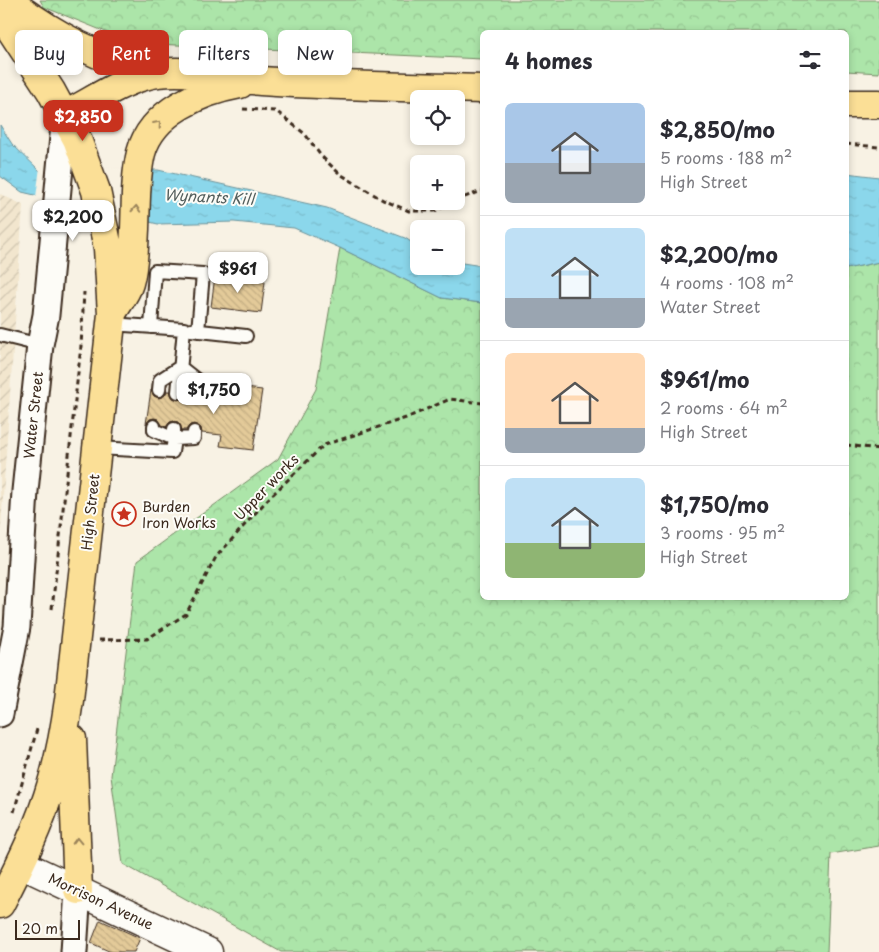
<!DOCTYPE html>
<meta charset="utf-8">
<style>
:root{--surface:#fff;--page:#f2f2f3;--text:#2b2b33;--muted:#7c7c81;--line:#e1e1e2;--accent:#c8321e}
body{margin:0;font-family:"Playpen Sans",sans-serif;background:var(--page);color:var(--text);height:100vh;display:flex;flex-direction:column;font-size:19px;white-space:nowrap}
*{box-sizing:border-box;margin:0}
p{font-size:16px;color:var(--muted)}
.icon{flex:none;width:28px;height:28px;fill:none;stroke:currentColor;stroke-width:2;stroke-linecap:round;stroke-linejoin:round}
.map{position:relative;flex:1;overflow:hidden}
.drawer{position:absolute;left:480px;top:30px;width:369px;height:570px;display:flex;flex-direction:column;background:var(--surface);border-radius:8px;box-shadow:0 2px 8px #0003}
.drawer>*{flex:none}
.hud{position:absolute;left:15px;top:30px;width:390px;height:45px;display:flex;gap:10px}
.fabs{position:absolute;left:410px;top:90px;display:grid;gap:10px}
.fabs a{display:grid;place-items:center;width:55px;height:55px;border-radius:8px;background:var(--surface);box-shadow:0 2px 8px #0003;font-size:25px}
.scale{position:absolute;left:15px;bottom:12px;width:65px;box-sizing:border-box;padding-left:5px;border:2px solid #3b2a1e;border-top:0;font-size:14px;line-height:18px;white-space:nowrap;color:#3b2a1e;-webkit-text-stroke:4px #fdfcf7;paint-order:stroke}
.price{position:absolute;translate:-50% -42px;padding:0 11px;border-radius:10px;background:#fff;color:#222;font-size:16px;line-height:32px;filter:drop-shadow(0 1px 2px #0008)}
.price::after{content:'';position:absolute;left:50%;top:30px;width:15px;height:11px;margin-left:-8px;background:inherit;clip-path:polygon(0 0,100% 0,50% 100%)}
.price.selected{background:var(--accent);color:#fff}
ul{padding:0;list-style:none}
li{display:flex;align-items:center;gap:15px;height:125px;padding:0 25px}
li+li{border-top:1px solid var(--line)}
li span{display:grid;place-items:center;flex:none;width:140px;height:100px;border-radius:8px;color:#555}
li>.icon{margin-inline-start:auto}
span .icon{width:60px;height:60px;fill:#fffc;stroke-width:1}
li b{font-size:21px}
h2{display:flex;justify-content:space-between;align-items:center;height:60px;padding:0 25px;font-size:21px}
.pill{padding:0 18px;border-radius:8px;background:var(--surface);box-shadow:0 2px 8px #0003;font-size:18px;line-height:45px}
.pill.selected{background:var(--accent);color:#fff}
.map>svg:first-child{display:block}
.industrial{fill:url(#industrial-furrows)}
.forest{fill:url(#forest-crowns);stroke:#748864}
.water{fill:url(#water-ripples);stroke:#6b9299}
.pier{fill:#f8f2e4}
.building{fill:url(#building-back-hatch);stroke:#3b2a1e}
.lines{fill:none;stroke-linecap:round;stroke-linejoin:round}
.service-casing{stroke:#3b2a1e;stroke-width:16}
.minor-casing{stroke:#3b2a1e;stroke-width:29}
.tertiary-casing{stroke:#3b2a1e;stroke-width:31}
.primary-casing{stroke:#3b2a1e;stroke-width:31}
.path{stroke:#3b2a1e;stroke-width:3;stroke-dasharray:5 4;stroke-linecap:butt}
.service{stroke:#fdfcf7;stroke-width:12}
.minor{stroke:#fdfcf7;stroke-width:25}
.tertiary{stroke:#fdfcf7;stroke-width:28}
.primary{stroke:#fbdf96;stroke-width:28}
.oneway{stroke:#9b845a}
.labels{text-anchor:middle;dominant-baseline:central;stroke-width:4;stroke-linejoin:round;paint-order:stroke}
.street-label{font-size:14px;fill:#3b2a1e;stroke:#fdfcf7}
.poi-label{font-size:14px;fill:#3b2a1e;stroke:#fdfcf7;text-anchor:start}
.water-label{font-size:15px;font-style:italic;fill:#535e5c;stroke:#fdfcf7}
</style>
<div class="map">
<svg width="879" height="952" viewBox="0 0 879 952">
<defs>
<pattern id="industrial-furrows" width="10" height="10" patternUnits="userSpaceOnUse" patternTransform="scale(1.25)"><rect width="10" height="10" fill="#f2e6ce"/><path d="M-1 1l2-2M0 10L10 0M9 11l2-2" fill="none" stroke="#d0c5b0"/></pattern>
<pattern id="forest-crowns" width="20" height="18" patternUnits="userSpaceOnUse" patternTransform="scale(1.25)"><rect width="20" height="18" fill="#ace5a9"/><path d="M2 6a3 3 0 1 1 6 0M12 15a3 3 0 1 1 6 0" fill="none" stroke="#95c591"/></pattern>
<pattern id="water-ripples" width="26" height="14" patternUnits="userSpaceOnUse" patternTransform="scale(1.25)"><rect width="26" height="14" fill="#8bd7eb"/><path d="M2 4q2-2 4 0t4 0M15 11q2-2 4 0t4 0" fill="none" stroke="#79b9c9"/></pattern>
<pattern id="building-back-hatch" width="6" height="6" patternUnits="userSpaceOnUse" patternTransform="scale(1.25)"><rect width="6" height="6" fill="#e3ca99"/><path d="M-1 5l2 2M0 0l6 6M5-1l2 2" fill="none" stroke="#c4ae83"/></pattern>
</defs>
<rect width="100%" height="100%" fill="#f8f2e4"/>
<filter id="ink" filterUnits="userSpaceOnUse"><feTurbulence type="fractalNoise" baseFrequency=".02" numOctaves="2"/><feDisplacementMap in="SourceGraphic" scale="10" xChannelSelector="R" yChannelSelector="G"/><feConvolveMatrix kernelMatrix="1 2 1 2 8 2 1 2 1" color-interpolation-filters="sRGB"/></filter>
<g filter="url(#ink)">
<path class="industrial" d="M0,194L23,205L0,540Z"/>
<path class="forest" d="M40,0H879V73L846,71V32H482V59L133,43L44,7Z
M340,248L442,298L482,303V598H846V269L879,262V846L831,854L827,952H281L123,864L111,776L137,561L278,459L316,389Z"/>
<path class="water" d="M0,125L12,144L40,171L158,170L327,208L405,238L419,247V266H456V262L482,266V303L442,298L340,248L294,228L234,222L158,224L22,192L0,176Z
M846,173L879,177V262L846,269Z"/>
<path class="pier" d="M40,167L41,169L152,168L148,224L36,197Z"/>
<path class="building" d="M215,276L265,282L261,313L211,307Z
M228,386L262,390L253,450L220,446L222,435L202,433L201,428L194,424L190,425L186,430H182L178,422L174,421L170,422L166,427L162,425L158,419L154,418L150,419L146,424L151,390L154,396L159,398L165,395L167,391H170L173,398L178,400L184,397L186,393L189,394L192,401L196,403L203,400L205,396L227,398Z
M100,920L140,938L134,952H111L91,943Z"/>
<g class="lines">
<g class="service-casing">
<path id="service" d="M110,324L184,329L178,392
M151,327L155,271L203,274L198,331
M191,330L246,336
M0,335L40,345
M159,390L160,380L180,367L199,382L197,395
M174,429V439L194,438V432
M97,448L172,452L174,439L154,430V426"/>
</g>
<g class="minor-casing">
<path id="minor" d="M0,714L17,627L25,491L40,345L46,315L65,115
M74,952L78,890"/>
</g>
<g class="tertiary-casing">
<path id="tertiary" d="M21,864L208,952"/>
</g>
<g class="primary-casing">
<path id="primary" d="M7,0C53,34 101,62 158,72
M0,13L51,91L77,139L96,191L108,248L112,314L69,700C65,728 60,756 52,783C40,825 20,865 0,904
M846,104H879
M65,115C91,102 116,84 144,76C179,66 225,78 261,81C335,86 409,87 482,89
M112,313C118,303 126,293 129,283C134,266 134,246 135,229C136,204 135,177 141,153C152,111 202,91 240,84
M72,739L78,890"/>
</g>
<path class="path" d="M243,109L276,111L305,134L321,156L340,174L383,200L409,211H435L455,201
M846,144L879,147
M456,200L482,191
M846,445L879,449
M52,609L81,346L84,292
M99,640L147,639L186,614L216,557L268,499L324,445L406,418L450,399L482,403
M14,812L37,729"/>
<use href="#service" class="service"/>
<use href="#minor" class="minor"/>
<use href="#tertiary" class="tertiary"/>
<use href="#primary" class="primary"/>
</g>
<defs><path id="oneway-chevron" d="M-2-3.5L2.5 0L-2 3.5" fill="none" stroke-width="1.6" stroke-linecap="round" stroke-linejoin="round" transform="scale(1.25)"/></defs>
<g class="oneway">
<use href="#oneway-chevron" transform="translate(158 124) rotate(-49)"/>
<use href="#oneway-chevron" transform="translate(136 209) rotate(-87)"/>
<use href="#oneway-chevron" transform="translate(77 841) rotate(-92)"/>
</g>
</g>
<defs>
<g id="sight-ring" transform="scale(1.25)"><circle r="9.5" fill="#fdfcf7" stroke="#c8321e" stroke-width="1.5"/><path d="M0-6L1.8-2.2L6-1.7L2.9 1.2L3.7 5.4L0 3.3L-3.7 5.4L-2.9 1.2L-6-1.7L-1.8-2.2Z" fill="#c8321e"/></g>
</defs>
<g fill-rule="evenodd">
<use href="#sight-ring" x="124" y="514"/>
</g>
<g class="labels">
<g class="street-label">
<text transform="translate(33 415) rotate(-84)">Water Street</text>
<text transform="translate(266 487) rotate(-46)">Upper works</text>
<text transform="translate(90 512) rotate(-84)">High Street</text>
<text transform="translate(101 901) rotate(25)">Morrison Avenue</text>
</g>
<g class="poi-label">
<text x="142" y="506">Burden<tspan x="142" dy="16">Iron Works</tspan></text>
</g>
<g class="water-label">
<text transform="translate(209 196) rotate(3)">Wynants Kill</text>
</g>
</g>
</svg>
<div class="fabs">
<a><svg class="icon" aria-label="locate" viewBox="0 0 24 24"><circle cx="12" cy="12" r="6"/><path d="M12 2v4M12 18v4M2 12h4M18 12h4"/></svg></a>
<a>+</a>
<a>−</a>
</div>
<div class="scale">20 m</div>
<b class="price selected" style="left:83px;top:142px">$2,850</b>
<b class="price" style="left:73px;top:242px">$2,200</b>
<b class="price" style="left:238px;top:294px">$961</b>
<b class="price" style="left:214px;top:415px">$1,750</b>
<div class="hud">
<a class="pill">Buy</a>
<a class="pill selected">Rent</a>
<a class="pill">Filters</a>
<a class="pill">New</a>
</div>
<section class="drawer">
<h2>4 homes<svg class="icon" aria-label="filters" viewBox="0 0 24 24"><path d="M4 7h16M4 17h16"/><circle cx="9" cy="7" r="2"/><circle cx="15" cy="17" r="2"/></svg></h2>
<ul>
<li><span style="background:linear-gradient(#a9c7e8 60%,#9aa5b1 0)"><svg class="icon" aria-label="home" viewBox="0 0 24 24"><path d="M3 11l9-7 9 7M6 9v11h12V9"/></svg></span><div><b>$2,850/mo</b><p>5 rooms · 188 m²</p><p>High Street</p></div></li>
<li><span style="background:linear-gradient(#bfe0f5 70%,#9aa5b1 0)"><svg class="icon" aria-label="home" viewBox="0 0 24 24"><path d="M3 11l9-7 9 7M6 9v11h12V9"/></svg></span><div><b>$2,200/mo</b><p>4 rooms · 108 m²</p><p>Water Street</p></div></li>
<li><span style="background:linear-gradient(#ffd9b3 75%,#9aa5b1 0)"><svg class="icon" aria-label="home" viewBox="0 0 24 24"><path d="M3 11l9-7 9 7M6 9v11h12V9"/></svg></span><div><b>$961/mo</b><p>2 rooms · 64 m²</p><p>High Street</p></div></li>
<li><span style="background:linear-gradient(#bfe0f5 65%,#8fb573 0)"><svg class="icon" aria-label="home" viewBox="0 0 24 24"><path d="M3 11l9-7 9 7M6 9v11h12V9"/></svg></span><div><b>$1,750/mo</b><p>3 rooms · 95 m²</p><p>High Street</p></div></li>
</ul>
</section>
</div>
